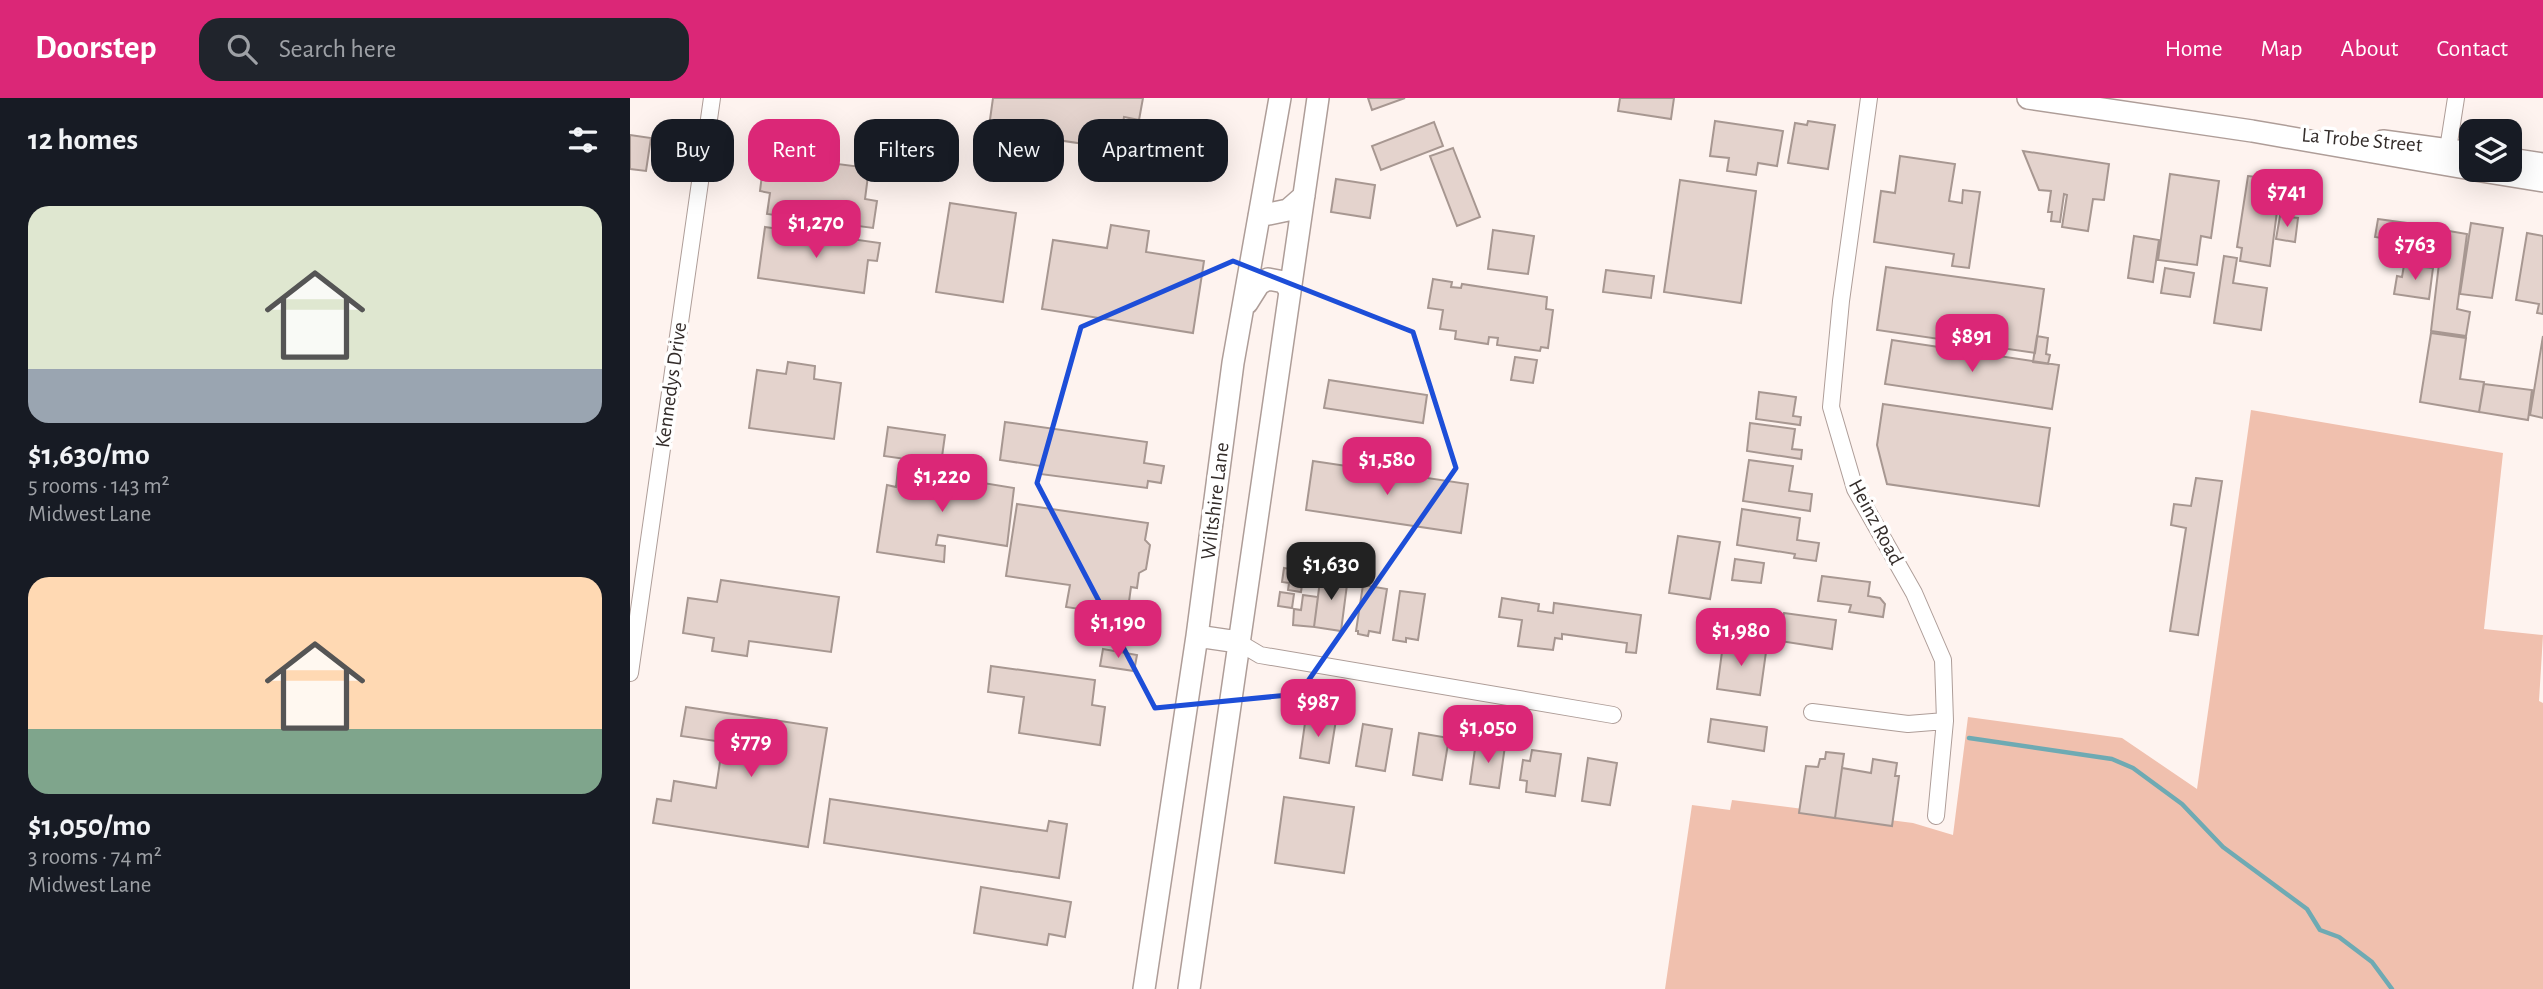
<!DOCTYPE html>
<meta charset="utf-8">
<style>
:root{--surface:#171b24;--page:#20242c;--text:#f1f3f6;--muted:#9ea1a6;--accent:#db2777}
body{margin:0;font-family:"Alegreya Sans",sans-serif;background:var(--page);color:var(--text);height:100vh;display:flex;flex-direction:column;font-size:26px;white-space:nowrap}
*{box-sizing:border-box;margin:0}
p{font-size:23px;color:var(--muted)}
.icon{flex:none;width:38px;height:38px;fill:none;stroke:currentColor;stroke-width:2;stroke-linecap:round;stroke-linejoin:round}
.map{position:relative;flex:1;overflow:hidden}
.sheet{display:flex;flex-direction:column;background:var(--surface);width:630px}
.sheet>*{flex:none}
.banner{position:absolute;left:21px;top:21px;width:665px;height:63px;display:flex;gap:14px}
.tools{position:absolute;left:1829px;top:21px;display:grid;gap:14px}
.tools a{display:grid;place-items:center;width:63px;height:63px;border-radius:14px;background:var(--surface);box-shadow:0 7px 28px #0002;font-size:35px}
.price{position:absolute;translate:-50% -60px;padding:0 16px;border-radius:14px;background:var(--accent);color:#fff;font-size:23px;line-height:46px;filter:drop-shadow(0 2px 4px #0008)}
.price::after{content:'';position:absolute;left:50%;top:42px;width:21px;height:16px;margin-left:-10px;background:inherit;clip-path:polygon(0 0,100% 0,50% 100%)}
.price.current{background:#222;color:#fff}
ul{padding:0;list-style:none}
li{display:grid;align-content:center;gap:14px;height:371px;padding:0 28px}
li span{display:grid;place-items:center;height:217px;border-radius:21px;color:#555}
li>.icon{margin-inline-start:auto}
span .icon{width:126px;height:126px;fill:#fffc;stroke-width:1}
li b{font-size:30px}
h2{display:flex;justify-content:space-between;align-items:center;height:84px;padding:0 28px;font-size:30px}
.tag{padding:0 24px;border-radius:21px;background:var(--surface);box-shadow:0 7px 28px #0002;font-size:24px;line-height:63px}
.tag.current{background:var(--accent);color:#fff}
header{display:flex;align-items:center;gap:42px;box-sizing:border-box;height:98px;padding:0 35px;background:var(--accent);color:#fff}
header strong{font-size:33px}
nav{display:flex;gap:38px;margin-inline-start:auto;font-size:24px}
.search{width:490px;height:63px;background:var(--page);display:flex;align-items:center;gap:18px;box-sizing:border-box;padding:0 24px;border-radius:21px;color:var(--muted);font-size:26px}
main{display:flex;flex:1;min-height:0}
.map>svg:first-child{display:block}
.green{fill:#f0c0ae}
.lines{fill:none;stroke-linecap:round;stroke-linejoin:round}
.stream{stroke:#6eaab3;stroke-width:4.5}
.building{fill:#e4d3cd;stroke:#a79791;stroke-width:2}
.street-casing{stroke:#ae9d98;stroke-width:18}
.secondary-casing{stroke:#ae9d98;stroke-width:24}
.street{stroke:#fff;stroke-width:16}
.secondary{stroke:#fff;stroke-width:21}
.marked{fill:none;stroke:#1d4ed8;stroke-width:5;stroke-linejoin:round}
.labels{text-anchor:middle;dominant-baseline:central;stroke-width:7;stroke-linejoin:round;paint-order:stroke}
.street-label{font-size:21px;fill:#332c2a;stroke:#fff}
</style>
<header>
<strong>Doorstep</strong>
<div class="search"><svg class="icon" aria-label="search" viewBox="0 0 24 24"><circle cx="10" cy="10" r="6"/><path d="M15 15l6 6"/></svg>Search here</div>
<nav><a>Home</a><a>Map</a><a>About</a><a>Contact</a></nav>
</header>
<main>
<section class="sheet">
<h2>12 homes<svg class="icon" aria-label="filters" viewBox="0 0 24 24"><path d="M4 7h16M4 17h16"/><circle cx="9" cy="7" r="2"/><circle cx="15" cy="17" r="2"/></svg></h2>
<ul>
<li><span style="background:linear-gradient(#dfe7d0 75%,#9aa5b1 0)"><svg class="icon" aria-label="home" viewBox="0 0 24 24"><path d="M3 11l9-7 9 7M6 9v11h12V9"/></svg></span><div><b>$1,630/mo</b><p>5 rooms · 143 m²</p><p>Midwest Lane</p></div></li>
<li><span style="background:linear-gradient(#ffd9b3 70%,#7fa58c 0)"><svg class="icon" aria-label="home" viewBox="0 0 24 24"><path d="M3 11l9-7 9 7M6 9v11h12V9"/></svg></span><div><b>$1,050/mo</b><p>3 rooms · 74 m²</p><p>Midwest Lane</p></div></li>
</ul>
</section>
<div class="map">
<svg width="1913" height="891" viewBox="0 0 1913 891">
<rect width="100%" height="100%" fill="#fef3ef"/>
<path class="green" d="M1621,312L1873,355L1854,531L1913,537L1909,603L1913,605V891H1035L1062,707L1100,712L1102,702L1283,725L1323,737L1338,619L1492,640L1567,691Z"/>
<g class="lines">
<path class="stream" d="M1339,640L1482,661L1503,670L1552,706L1593,749L1677,811L1690,832L1709,839L1742,864L1762,891"/>
</g>
<path class="building" d="M363,0H513L509,22L494,19L489,51L413,40L412,50L357,43Z
M738,0H775L742,12Z
M990,0H1044L1041,21L988,13Z
M1085,23L1153,33L1147,68L1128,65L1126,77L1097,73L1099,60L1080,58Z
M1178,23L1205,27L1198,71L1158,65L1165,25L1177,27Z
M804,24L813,48L751,72L742,48Z
M0,37L21,40L16,73L0,71Z
M823,50L850,119L827,128L800,58Z
M1393,53L1479,66L1474,102L1463,101L1458,133L1432,129L1437,97L1434,96L1430,124L1421,123L1422,114H1418L1421,93L1409,92Z
M146,58L239,70L235,101L247,103L243,130L137,116L140,95L130,93L132,77L143,79Z
M1270,58L1325,66L1319,103L1332,105L1333,92L1350,94L1339,170L1322,168L1324,156L1244,144L1251,93L1265,95Z
M1540,76L1589,83L1581,140L1571,138L1567,167L1528,162Z
M1618,78L1651,82L1640,168L1610,163L1612,150L1607,149Z
M706,81L745,87L740,120L701,114Z
M1050,82L1126,93L1111,205L1034,194Z
M320,105L386,115L373,204L306,194Z
M1650,118L1668,120L1665,144L1646,141Z
M1748,121L1791,127L1792,131L1804,140L1796,152L1788,150L1789,146L1745,139Z
M1841,125L1873,130L1862,200L1830,196Z
M481,127L519,133L516,154L574,163L563,235L412,211L423,142L477,150Z
M135,129L250,145L247,163L238,162L234,195L128,180Z
M863,132L904,138L898,176L858,171Z
M1813,132L1837,136L1827,211L1840,214L1836,238L1801,233Z
M1897,135L1913,138V216L1907,215L1909,206L1886,202Z
M1504,138L1529,142L1523,184L1498,180Z
M1594,158L1607,160L1603,185L1637,190L1631,232L1584,225Z
M1774,167L1803,170L1799,201L1764,196L1767,178L1772,179Z
M1256,169L1414,191L1405,255L1247,232Z
M1535,170L1564,175L1560,199L1531,195Z
M976,172L1024,178L1021,200L973,194Z
M803,181L822,184L821,189L831,190L832,186L917,199L916,211L923,212L918,250L911,249L910,253L867,247L868,240L859,239L858,246L825,241L826,233L810,231L813,212L798,210Z
M1801,235L1836,240L1830,281L1854,284L1849,314L1790,304Z
M1407,238L1418,240L1416,256L1420,257L1418,266L1403,264Z
M1913,238V320L1900,317Z
M1262,242L1429,267L1422,311L1255,286Z
M885,259L907,262L903,285L881,282Z
M158,264L185,268L184,281L211,285L204,341L119,330L127,272L156,276Z
M699,282L797,297L793,325L694,310Z
M1854,286L1902,292L1898,322L1849,314Z
M1129,294L1166,299L1163,318L1171,319L1170,327L1126,321Z
M1253,306L1420,330L1409,408L1257,386L1247,347Z
M375,324L517,344L514,365L534,368L531,385L518,383L517,390L410,376L411,368L370,362Z
M1120,325L1165,331L1162,351L1172,352L1171,361L1117,353Z
M258,329L315,337L311,366L254,358Z
M1119,362L1163,368L1159,393L1182,396L1180,413L1113,403Z
M683,363L838,386L831,435L676,412Z
M268,371L384,390L377,448L308,437L306,447L315,448L314,464L247,454L257,387L266,389Z
M1566,380L1592,383L1568,537L1540,533L1556,430L1541,427L1544,406L1561,408Z
M387,406L518,425L515,442L520,447L516,471L509,475L507,490L501,489L497,518L436,509L440,487L376,478Z
M1112,411L1170,420L1167,442L1189,445L1186,463L1164,460L1165,456L1107,447Z
M1048,438L1090,444L1080,501L1039,495Z
M1105,461L1134,465L1131,485L1102,482Z
M654,470L674,473L671,494L658,492L659,485L652,484Z
M691,475L718,479L711,533L684,529Z
M1192,478L1240,484L1238,498L1250,500L1255,506L1253,519L1219,514L1221,507L1188,503Z
M91,482L209,499L201,554L119,543L117,558L82,553L84,540L53,535L58,500L87,504Z
M733,487L757,491L750,535L739,533L738,538L728,536V533H726Z
M770,493L795,496L788,542L776,540V544L763,542Z
M650,494L664,496L662,510L648,508Z
M673,497L688,499L684,529L663,527L664,511L671,512Z
M872,500L909,506L908,513L923,515L924,505L1011,517L1006,555L996,554L997,545L932,536V541L925,540L923,552L888,548L892,522L869,519Z
M1154,515L1206,522L1202,551L1150,543Z
M1094,539L1115,542L1114,546L1122,547V552L1136,554L1130,597L1087,591Z
M473,551L507,557L504,573L470,568Z
M361,568L465,582L462,607L475,609L470,647L389,635L394,599L358,594Z
M56,609L197,630L178,749L23,725L27,701L41,703L44,683L86,690L93,644L51,638Z
M676,618L706,622L699,665L670,660Z
M1081,621L1137,629L1134,653L1078,644Z
M733,626L762,631L755,673L726,668Z
M789,635L819,640L812,682L783,677Z
M846,644L875,648L869,690L840,686Z
M902,652L931,656L925,698L896,694L897,683L890,682L893,662L900,663Z
M1196,654L1214,656L1205,720L1169,715L1176,668L1188,669L1190,661H1195Z
M958,660L987,665L980,707L952,703Z
M1243,661L1267,665L1265,678H1269L1262,728L1205,720L1212,670L1241,675Z
M654,699L724,709L714,775L645,765Z
M200,701L417,733L419,723L437,726L429,780L194,745Z
M351,789L441,804L435,839L419,836L417,847L344,835Z"/>
<g class="lines">
<g class="street-casing">
<path id="street" d="M1239,0L1211,203L1201,309L1225,391L1284,495L1313,562L1315,623L1306,718
M1818,51L1826,0
M608,544L630,557L983,617
M0,575L82,0
M1182,614L1278,626L1315,623"/>
</g>
<g class="secondary-casing">
<path id="secondary" d="M1398,0L1622,33L1841,71
M1753,43L1841,55
M1880,61L1913,66
M1845,72L1913,83
M629,118L658,112L674,98
M617,205L629,186L638,181L654,184L660,193
M567,538L608,544
M514,891L567,538L603,265L650,0
M559,891L688,0"/>
</g>
<use href="#street" class="street"/>
<use href="#secondary" class="secondary"/>
</g>
<path class="marked" d="M603,163L783,234L826,370L669,596L525,610L407,385L451,229Z"/>
<g class="labels">
<g class="street-label">
<text transform="translate(1732 42) rotate(5)">La Trobe Street</text>
<text transform="translate(41 287) rotate(-82)">Kennedys Drive</text>
<text transform="translate(585 403) rotate(-83)">Wiltshire Lane</text>
<text transform="translate(1246 424) rotate(62)">Heinz Road</text>
</g>
</g>
</svg>
<div class="tools">
<a><svg class="icon" aria-label="layers" viewBox="0 0 24 24"><path d="M12 4l9 5-9 5-9-5zM3 14l9 5 9-5"/></svg></a>
</div>
<b class="price" style="left:1657px;top:131px">$741</b>
<b class="price" style="left:186px;top:162px">$1,270</b>
<b class="price" style="left:1785px;top:184px">$763</b>
<b class="price" style="left:1342px;top:276px">$891</b>
<b class="price" style="left:757px;top:399px">$1,580</b>
<b class="price" style="left:312px;top:416px">$1,220</b>
<b class="price current" style="left:701px;top:504px">$1,630</b>
<b class="price" style="left:488px;top:562px">$1,190</b>
<b class="price" style="left:1111px;top:570px">$1,980</b>
<b class="price" style="left:688px;top:641px">$987</b>
<b class="price" style="left:858px;top:667px">$1,050</b>
<b class="price" style="left:121px;top:681px">$779</b>
<div class="banner">
<a class="tag">Buy</a>
<a class="tag current">Rent</a>
<a class="tag">Filters</a>
<a class="tag">New</a>
<a class="tag">Apartment</a>
</div>
</div>
</main>
